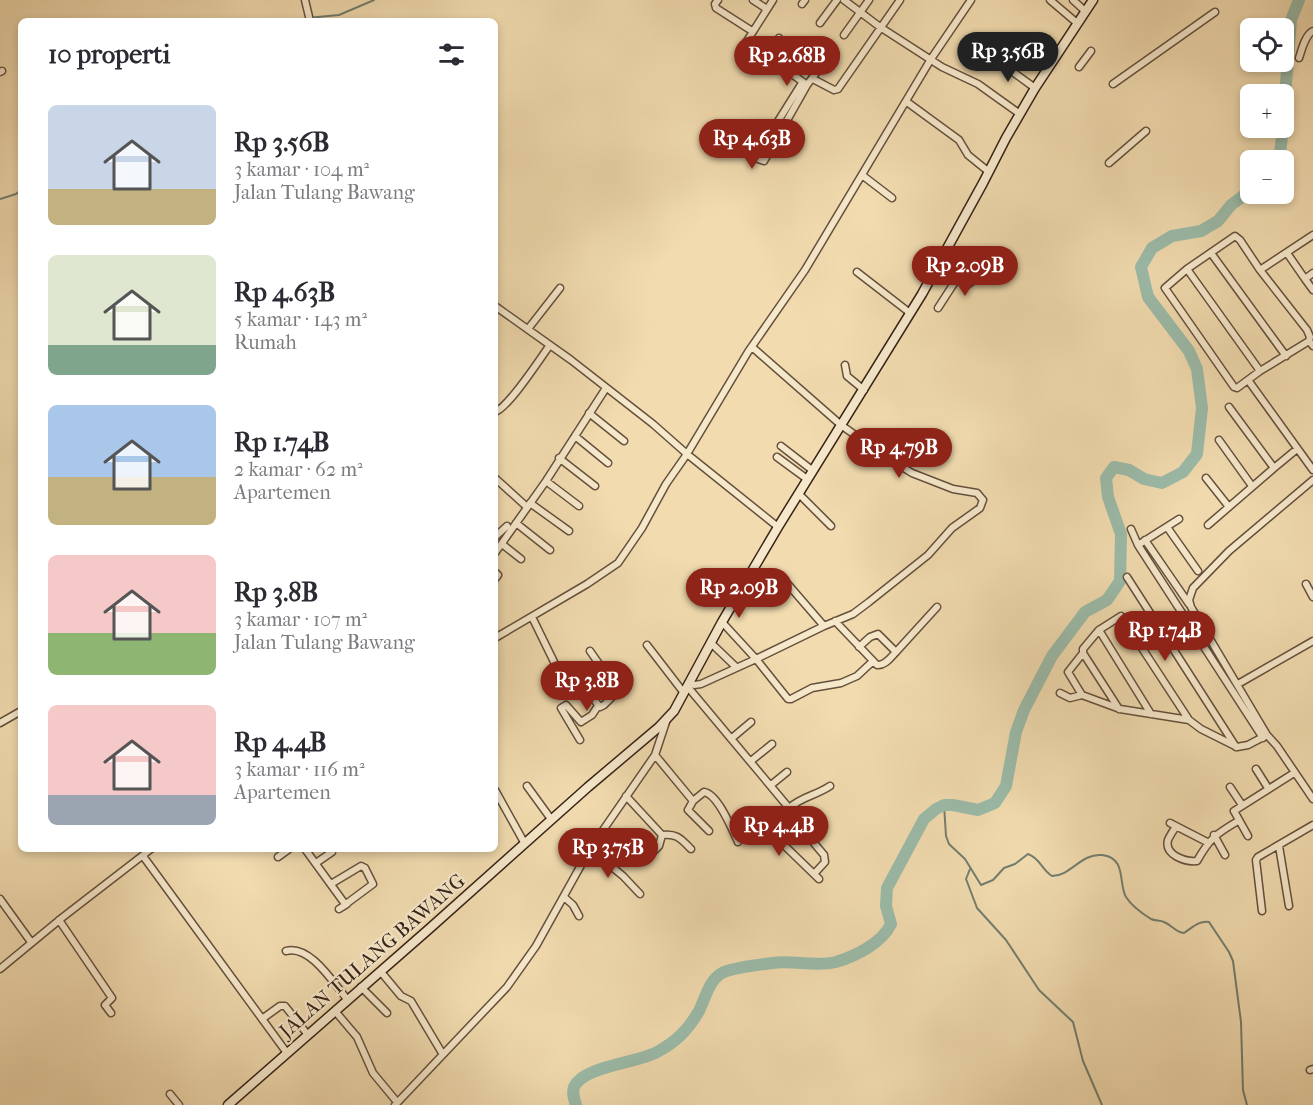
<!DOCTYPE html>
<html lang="id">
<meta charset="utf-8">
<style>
:root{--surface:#fff;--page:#f7f7f7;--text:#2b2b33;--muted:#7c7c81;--accent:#8f2418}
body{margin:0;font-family:"IM FELL French Canon",serif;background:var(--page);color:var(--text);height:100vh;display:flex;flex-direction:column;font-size:22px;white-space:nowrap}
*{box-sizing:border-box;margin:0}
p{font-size:20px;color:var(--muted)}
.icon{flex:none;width:33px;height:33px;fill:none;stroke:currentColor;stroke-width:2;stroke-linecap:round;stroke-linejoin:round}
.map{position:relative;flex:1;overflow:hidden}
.sheet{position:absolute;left:18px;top:18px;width:480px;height:834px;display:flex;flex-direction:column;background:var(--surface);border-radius:9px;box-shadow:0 3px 9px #0003}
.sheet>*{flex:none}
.controls{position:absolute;left:1240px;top:18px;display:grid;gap:12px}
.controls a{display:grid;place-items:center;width:54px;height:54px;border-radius:9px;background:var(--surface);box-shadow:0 3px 9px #0003;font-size:30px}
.price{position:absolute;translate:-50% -51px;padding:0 14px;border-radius:21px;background:var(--accent);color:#fff;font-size:20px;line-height:39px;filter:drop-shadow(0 2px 3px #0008)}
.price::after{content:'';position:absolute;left:50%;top:36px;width:18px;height:14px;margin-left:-9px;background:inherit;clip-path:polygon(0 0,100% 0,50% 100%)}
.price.current{background:#222;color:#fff}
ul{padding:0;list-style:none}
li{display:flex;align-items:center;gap:18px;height:150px;padding:0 30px}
li span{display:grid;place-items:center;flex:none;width:168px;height:120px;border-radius:9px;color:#555}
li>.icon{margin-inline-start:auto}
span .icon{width:72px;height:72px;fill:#fffc;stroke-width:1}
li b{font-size:26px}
h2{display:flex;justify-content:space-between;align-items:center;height:72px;padding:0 30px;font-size:26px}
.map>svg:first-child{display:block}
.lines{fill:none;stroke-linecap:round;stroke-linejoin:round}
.stream{stroke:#737e6f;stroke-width:2}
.river{stroke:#9bbba9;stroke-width:12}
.street-casing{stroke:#65503d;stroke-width:9}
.secondary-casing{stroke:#362217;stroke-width:11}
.street{stroke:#f6e8cb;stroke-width:6}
.secondary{stroke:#f6e8cb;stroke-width:8}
.labels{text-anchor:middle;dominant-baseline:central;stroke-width:4.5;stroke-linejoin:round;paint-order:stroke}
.street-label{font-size:20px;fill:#362217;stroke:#f6e8cb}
</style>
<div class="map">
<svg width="1313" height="1105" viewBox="0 0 1313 1105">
<rect width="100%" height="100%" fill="#f1dbaf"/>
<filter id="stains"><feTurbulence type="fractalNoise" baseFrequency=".00333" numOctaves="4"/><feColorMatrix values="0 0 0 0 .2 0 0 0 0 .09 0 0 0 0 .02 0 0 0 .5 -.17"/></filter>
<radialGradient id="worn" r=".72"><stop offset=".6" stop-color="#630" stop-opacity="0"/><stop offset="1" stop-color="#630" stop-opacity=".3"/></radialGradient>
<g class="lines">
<path class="stream" d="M304,21L307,18L339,15L374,0
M0,199L16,194L21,190
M944,805L946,836L949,844L965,859L981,885L993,880L1004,868L1015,864L1028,854C1040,858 1042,870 1052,876C1071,876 1081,853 1102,855C1127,858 1118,883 1126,897C1131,905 1143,914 1151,919C1155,921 1160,920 1164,922C1172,925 1175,932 1184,933C1192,928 1199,920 1209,922L1229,952L1233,961L1241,1022L1243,1090L1247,1105
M970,869L966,879L977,908L1006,940L1039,990L1073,1022L1083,1061L1102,1105"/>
<path class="river" d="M1284,109L1291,20L1299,0
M1275,160L1280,153L1283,128
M576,1105C574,1099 572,1093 574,1087C583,1066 638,1063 657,1052C676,1042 688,1030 699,1011C705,999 709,980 722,973C733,967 759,965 772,963C792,960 816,967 836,962C856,956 882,943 891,924L886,906L887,888L924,819L936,809L944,805H953L978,810L995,803L1006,786L1016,732L1024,710L1052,656L1085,612L1107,600L1120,581L1121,534L1108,497L1106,478L1114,467L1129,470L1144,479L1162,483L1183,472L1197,454L1202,408L1197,369L1189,351L1148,297L1141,267L1152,248L1172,236L1201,231L1218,221L1231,205L1251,190"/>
<g class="street-casing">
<path id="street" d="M305,0L310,21
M718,0L715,4L716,8L752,31
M753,0L767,9
M773,0L747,41L807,85L822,65
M844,0L880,27L942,67L978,84L1020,114
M1050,0L1077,23
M1073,0L1085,11
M802,4L805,0
M820,23L837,0
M844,35L869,0
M766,57L779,38
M1299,58C1302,49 1305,35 1313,31
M995,59L1035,88
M1079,67L1091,51
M0,72L2,71
M787,72L800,55
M813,79L834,90L838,89L900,0
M802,83L755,158L764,161L807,85
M1113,84L1215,12
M907,102L959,140L968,155L989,172
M1109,163L1146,131
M862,175L892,198
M1211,253L1286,356
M1287,253L1305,279L1313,273
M1187,269L1260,371
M1260,270L1307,330L1310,337L1309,341L1313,346
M857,272L910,313
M959,276L967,285L977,278
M1305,279L1313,290
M495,306L571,360L653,424L687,454L748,352L805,270L931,59L971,0
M938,308L971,257
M528,329L560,288
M1309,341L1260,371L1237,388L1234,387L1165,288L1187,269L1235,236L1240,240L1260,270L1313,235
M752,347L841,425L883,455L912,473L953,489L977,493L983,500L980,508L952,528L928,555L869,602L853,614L824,626
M845,365L847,376L864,390
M1248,380L1313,470
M1229,407L1274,468L1297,449
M495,412C509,407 539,360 550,345
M589,413L624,441
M575,436L608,463
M1219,440L1252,486
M781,446L812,470
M777,457L807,479
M559,458L595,486
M495,478L527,507
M1206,478L1229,507
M1313,480L1229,551L1193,588L1189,600L1191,607L1267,735L1277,746L1313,799
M546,481L579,506
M799,494L831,526
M530,503L569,531
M1179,519L1138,545L1263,738
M516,523L550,550
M1208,525L1274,468
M1167,527L1198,571
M1131,529L1138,545
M495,537L507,526
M1145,540L1189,604
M502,544L521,559
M495,553L546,481L606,388
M495,572L498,575L495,579
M1127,577L1236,747
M1306,584L1313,597
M532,617L556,666L561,670L572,673L600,707L604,705L618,691L590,651
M835,621L877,665C885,666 891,657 896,652
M722,622L756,659L824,626L786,582
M1099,630L1083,649V653L1068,672L1082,695L1120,709L1189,720L1201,729L1237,747L1248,745L1267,735
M495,638L587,584L618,563L642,528L666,484L687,454L778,527
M711,643L736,667
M647,645L684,693
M859,647L870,637L878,634L896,652L937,607
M1083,653L1119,709
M552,681L568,672
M689,682L694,685L701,684L756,659L788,699H791L812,688L841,683L857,676L872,662
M1238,684L1313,641
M687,686L789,808L792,814V817L774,836
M1060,693L1070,698L1082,695
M1151,714L1099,630L1121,616L1189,720
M0,723L21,711
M732,738L751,722
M580,740L561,708L566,705L581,722L592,715L598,706
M655,755L693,801L704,792C718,794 732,829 738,842
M751,761L772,744
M1256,769L1268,788
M771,785L787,772
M527,786L551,819
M1230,787L1242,805
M495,790L525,844
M626,796L662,835L659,846L649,856
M693,801L688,810L709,831
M789,808C803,796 815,796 830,786
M792,817L824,855L825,862L814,874
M756,818L819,879
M1170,823L1207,842
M1176,826C1174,830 1170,835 1168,840C1164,855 1185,862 1197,861C1210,838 1216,834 1238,821
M662,835C677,833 681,839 691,849
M1214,835L1225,855
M1248,836L1234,811L1294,773
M1279,846L1289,906
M305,849L345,904H346L373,884L365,868L361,866L331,884
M590,849L623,876L640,894
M143,856L287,1053
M278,857L289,849
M316,863L332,852
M564,897L573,905L579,916
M0,899L31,942
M339,909L347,904
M1262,911L1256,860L1258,857L1313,825
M59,920L112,998L105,1005L111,1013
M286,951C310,944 334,984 347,999
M0,969L63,917L151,849
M381,972L401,996L411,1001L442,1053
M361,987L387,1013
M335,1011L357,1037L373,1073L397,1102
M262,1019L280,1006H285L308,1035
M1310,1070L1313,1069
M170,1094L179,1105
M395,1105L507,987L536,946L590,849L655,755L667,719"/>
</g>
<g class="secondary-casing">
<path id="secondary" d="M228,1105L429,929L588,787L659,727L674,711L722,622L778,527L922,294L983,183L1006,138L1035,88L1093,0"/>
</g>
<use href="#street" class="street"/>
<use href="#secondary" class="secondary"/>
</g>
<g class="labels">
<g class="street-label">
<text transform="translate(372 956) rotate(-41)">JALAN TULANG BAWANG</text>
</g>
</g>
<rect width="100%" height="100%" filter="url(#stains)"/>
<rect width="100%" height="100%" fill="url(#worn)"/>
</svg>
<div class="controls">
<a><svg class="icon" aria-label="locate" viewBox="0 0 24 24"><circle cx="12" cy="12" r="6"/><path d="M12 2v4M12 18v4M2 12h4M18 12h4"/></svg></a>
<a>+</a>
<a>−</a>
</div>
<b class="price current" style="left:1008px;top:83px">Rp 3.56B</b>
<b class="price" style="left:787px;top:87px">Rp 2.68B</b>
<b class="price" style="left:752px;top:170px">Rp 4.63B</b>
<b class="price" style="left:965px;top:297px">Rp 2.09B</b>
<b class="price" style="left:899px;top:479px">Rp 4.79B</b>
<b class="price" style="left:739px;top:619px">Rp 2.09B</b>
<b class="price" style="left:1165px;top:662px">Rp 1.74B</b>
<b class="price" style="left:587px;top:712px">Rp 3.8B</b>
<b class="price" style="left:779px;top:857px">Rp 4.4B</b>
<b class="price" style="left:608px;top:879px">Rp 3.75B</b>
<section class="sheet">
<h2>10 properti<svg class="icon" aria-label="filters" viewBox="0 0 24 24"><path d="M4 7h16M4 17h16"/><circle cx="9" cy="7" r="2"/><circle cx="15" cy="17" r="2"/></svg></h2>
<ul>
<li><span style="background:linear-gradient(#c9d6e8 70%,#c2b280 0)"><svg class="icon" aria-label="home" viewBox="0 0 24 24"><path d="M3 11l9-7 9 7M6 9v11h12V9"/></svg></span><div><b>Rp 3.56B</b><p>3 kamar · 104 m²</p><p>Jalan Tulang Bawang</p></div></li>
<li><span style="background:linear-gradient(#dfe7d0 75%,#7fa58c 0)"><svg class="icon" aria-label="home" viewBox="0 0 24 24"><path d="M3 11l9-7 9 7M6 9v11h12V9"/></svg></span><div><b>Rp 4.63B</b><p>5 kamar · 143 m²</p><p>Rumah</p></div></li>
<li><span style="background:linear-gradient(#a9c7e8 60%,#c2b280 0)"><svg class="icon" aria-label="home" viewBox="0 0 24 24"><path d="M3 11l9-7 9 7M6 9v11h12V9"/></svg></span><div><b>Rp 1.74B</b><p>2 kamar · 62 m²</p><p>Apartemen</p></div></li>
<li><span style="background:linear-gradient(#f6c9c9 65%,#8fb573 0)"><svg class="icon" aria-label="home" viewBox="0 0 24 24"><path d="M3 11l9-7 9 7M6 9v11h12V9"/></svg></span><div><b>Rp 3.8B</b><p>3 kamar · 107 m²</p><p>Jalan Tulang Bawang</p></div></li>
<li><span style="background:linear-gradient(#f6c9c9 75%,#9aa5b1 0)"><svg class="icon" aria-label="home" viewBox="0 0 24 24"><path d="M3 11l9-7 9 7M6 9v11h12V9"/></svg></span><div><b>Rp 4.4B</b><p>3 kamar · 116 m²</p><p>Apartemen</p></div></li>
</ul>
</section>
</div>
